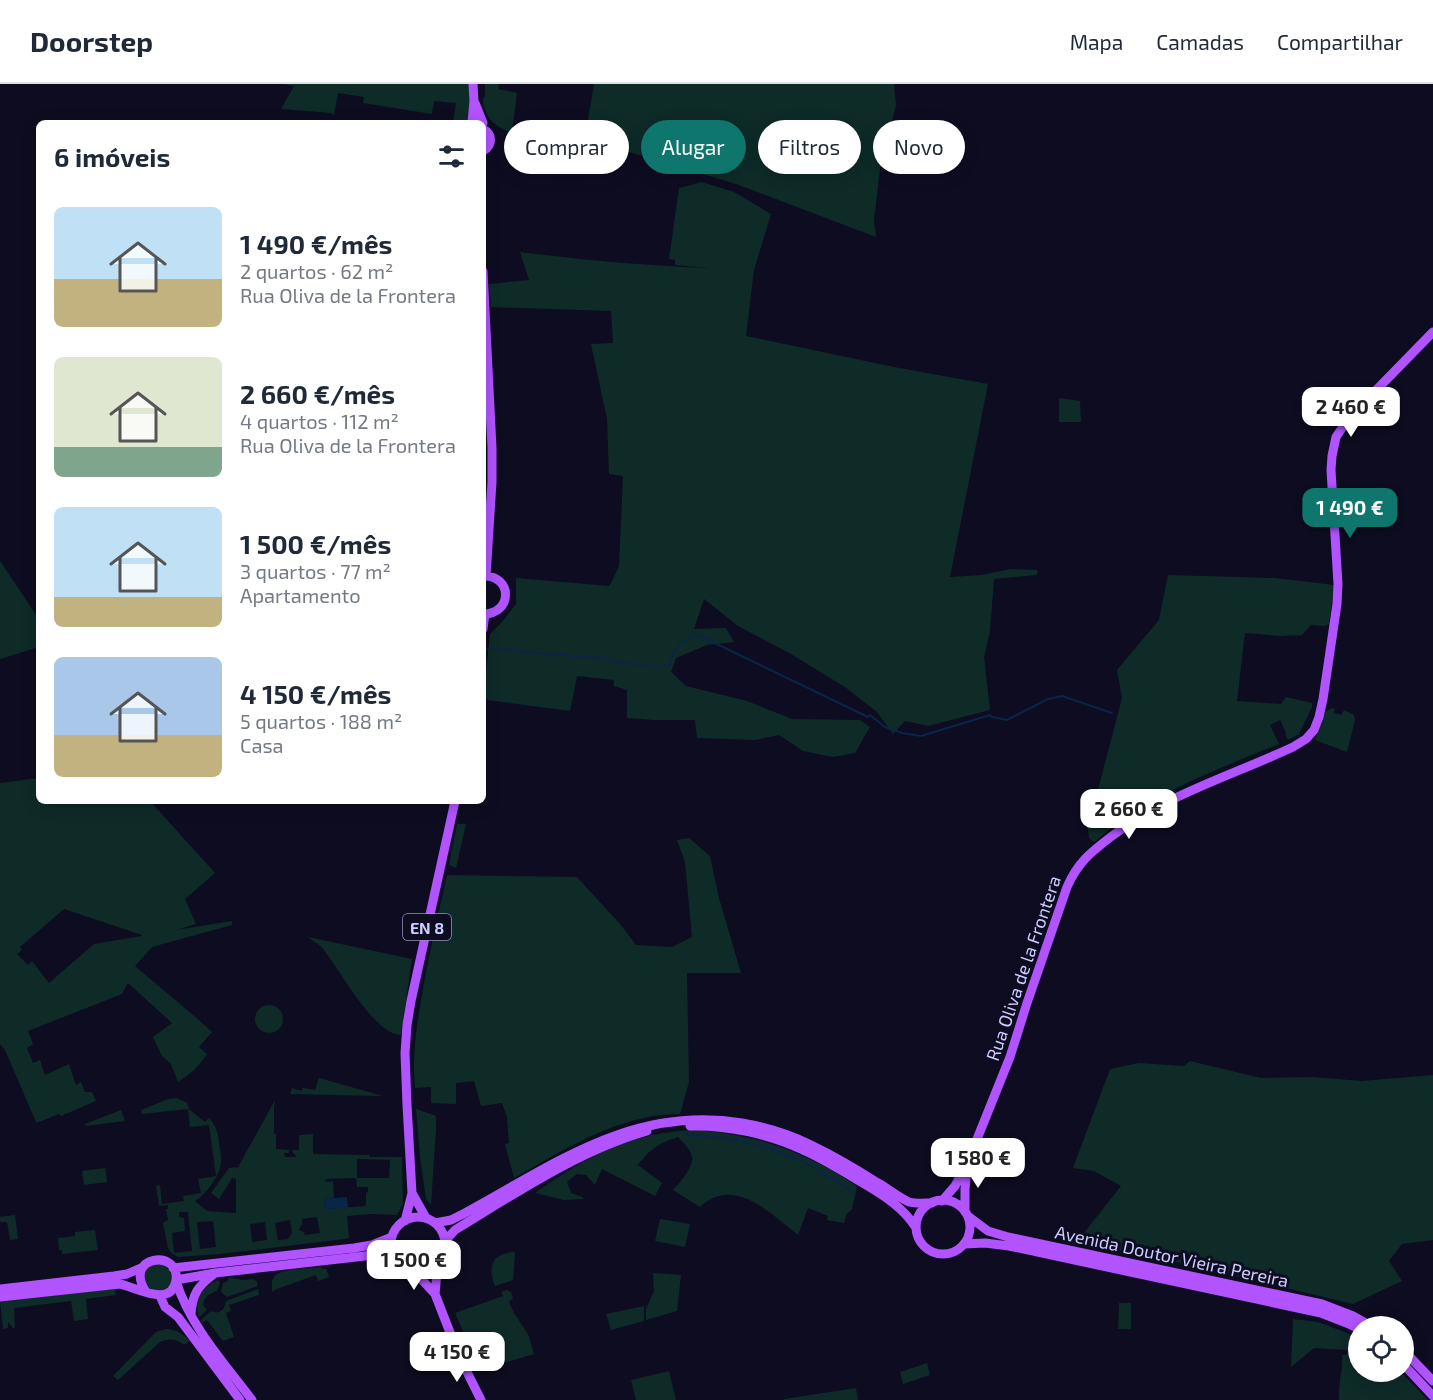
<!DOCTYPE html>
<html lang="pt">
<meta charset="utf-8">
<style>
:root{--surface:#fff;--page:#f6f6f7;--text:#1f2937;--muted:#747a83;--line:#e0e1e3;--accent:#0f766e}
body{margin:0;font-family:"Exo 2",sans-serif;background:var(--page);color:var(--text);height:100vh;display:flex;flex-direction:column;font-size:22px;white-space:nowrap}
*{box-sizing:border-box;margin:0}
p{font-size:20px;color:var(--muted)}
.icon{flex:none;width:33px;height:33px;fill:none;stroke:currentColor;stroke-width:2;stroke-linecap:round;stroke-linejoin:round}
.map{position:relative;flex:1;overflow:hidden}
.details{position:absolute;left:36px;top:36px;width:450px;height:684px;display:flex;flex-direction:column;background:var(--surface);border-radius:9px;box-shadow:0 3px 15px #0003}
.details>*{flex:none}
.top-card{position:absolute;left:504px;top:36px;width:570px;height:54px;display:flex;gap:12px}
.buttons{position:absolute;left:1348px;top:1232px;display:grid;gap:12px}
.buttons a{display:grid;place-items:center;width:66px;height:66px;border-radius:50%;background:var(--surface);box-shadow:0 3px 15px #0003;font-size:30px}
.price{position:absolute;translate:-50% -51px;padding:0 14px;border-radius:12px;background:#fff;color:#222;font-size:20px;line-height:39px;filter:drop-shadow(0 2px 3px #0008)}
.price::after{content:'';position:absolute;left:50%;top:36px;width:18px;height:14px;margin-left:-9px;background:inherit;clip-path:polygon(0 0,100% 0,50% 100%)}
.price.selected{background:var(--accent);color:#fff}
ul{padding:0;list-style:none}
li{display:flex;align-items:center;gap:18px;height:150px;padding:0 18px}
li span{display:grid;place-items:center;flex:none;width:168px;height:120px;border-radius:9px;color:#555}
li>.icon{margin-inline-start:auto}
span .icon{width:72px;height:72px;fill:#fffc;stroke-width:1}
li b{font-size:26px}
h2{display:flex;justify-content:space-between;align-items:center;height:72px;padding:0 18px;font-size:26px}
.chip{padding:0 21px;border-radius:27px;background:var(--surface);box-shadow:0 3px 15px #0003;font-size:21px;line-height:54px}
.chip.selected{background:var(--accent);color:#fff}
header{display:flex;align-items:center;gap:36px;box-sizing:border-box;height:84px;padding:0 30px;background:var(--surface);border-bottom:2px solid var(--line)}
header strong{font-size:28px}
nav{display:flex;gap:33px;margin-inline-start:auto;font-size:21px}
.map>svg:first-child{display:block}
.green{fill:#0e2b28;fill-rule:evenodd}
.water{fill:#092547}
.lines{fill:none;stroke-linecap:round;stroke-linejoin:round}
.stream{stroke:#092547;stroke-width:2}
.major{stroke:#b153ff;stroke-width:9}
.labels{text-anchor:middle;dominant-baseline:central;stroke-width:6;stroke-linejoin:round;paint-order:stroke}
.shield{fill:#0e0c21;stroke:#9492bc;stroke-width:1.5}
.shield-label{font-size:16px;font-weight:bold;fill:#cdccff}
.street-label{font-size:18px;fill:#cdccff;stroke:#0e0c21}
</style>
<header>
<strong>Doorstep</strong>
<nav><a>Mapa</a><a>Camadas</a><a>Compartilhar</a></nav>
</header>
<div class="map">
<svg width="1433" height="1316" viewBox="0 0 1433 1316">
<rect width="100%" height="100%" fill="#0e0c21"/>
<path class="green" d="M282,0H470L471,21L468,39H453L456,19L434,17L432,30L363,19L364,13L338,9L334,31L331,29L281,25L294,2Z
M485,0H499L498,5L517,9L512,48C495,44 484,33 483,15L485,12Z
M594,0H894L896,21L880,85L874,136L876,153L736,100L629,68L584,59Z
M702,98L734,108L771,130L754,186L746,252L894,283L988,300L950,493L982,491L1010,485L1038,486L1037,491L994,495L990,547L984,573L990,626L928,642L905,637L893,650L877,628L845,603L791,570L738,542L704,515L694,545L726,544L734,558L707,561L676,574L671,588L686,602L747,617L792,635L860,636L870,643L855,669L833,673L803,667L779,651L755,656L697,654L695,636H654L627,634V606L614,602V596L577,592L570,627L487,616L484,608L490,550L502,538L516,520V494L609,502L612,497L619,482L623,392L609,390L607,335L591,260L613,259L611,227L491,223L489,200L529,196L520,168C584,176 647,182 711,184L675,181V176L669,175L679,104Z
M1059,314L1080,317L1081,338H1059Z
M0,477L39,535V563L0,575Z
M1168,491L1275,494L1334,501L1329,540L1325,542L1311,541L1302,551L1280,552L1245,549L1237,617L1281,620L1286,613L1312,619V623L1299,650L1288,656L1285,650L1286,649L1280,636L1270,641L1279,660C1230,680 1180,699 1135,727C1121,736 1108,747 1094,758L1089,754L1088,744L1122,614L1117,586L1159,536Z
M1332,624L1335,625L1334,629L1341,631L1344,626L1354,631L1355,636L1347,668L1315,656L1325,628Z
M39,694V717H150L215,789L185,815L196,840L176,846L232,837V841L152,863L135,882L200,937L212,948L199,963L207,970C199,983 190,990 178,998L171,980L162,972L153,953L172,939L128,899L122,910L28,947L33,960L27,964L33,979L40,976L45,991L69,980L76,1001L81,998L85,1008H92L96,1017L61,1032L59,1030L39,1038H36L5,966L0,960V699ZM64,825L142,851V852L94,860L49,899L32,877L28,881L17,870L22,866L20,863Z
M457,740H466L456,784L449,781Z
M689,754L710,772L719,814L741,889H687L689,998L680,1030C668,1030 656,1031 644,1034C597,1044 555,1071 514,1094L505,1060L509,1059L507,1033L502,1019L481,1022L474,997L456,999V1020L431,1019V1003L415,1004C412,974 416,946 421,917C428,874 438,832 447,791L577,793L620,840L636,861L672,863L692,853L685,778L677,756Z
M308,853L412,875L401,951C373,950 340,885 323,865C319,860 313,857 308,853Z
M255 935a14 14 0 1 1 28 0a14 14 0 1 1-28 0Z
M1190,977L1261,994L1313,993L1362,997L1433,991V1156L1402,1160L1389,1177L1402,1197L1353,1220L1181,1179L1076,1159L1121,1102L1094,1087L1073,1084L1110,985L1139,979L1184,982Z
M319,994L383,1012L290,1010L292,1004L301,1007L303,1004L315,1006Z
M177,1014L187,1019L189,1025L205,1038L209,1034C217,1043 218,1048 219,1060C220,1066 222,1073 221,1079C219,1093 207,1109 195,1117L207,1127L236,1129V1095L232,1094L219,1115L211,1109L229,1084L236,1083L237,1085L275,1016L274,1023V1050H276V1065L289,1066V1069H284L285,1073H296L295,1070L293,1069L292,1066H299V1051L313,1050V1070L369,1071L370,1073H402L403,1120L397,1131L373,1130L347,1132L349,1154L345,1155L220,1170L178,1173L171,1169L168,1164L163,1139L168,1136L166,1125H168V1121L159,1122L156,1102L160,1101L162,1120L184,1117L183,1112L201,1109L198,1095L216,1092L209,1041L190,1043L188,1025L142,1030L141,1026L168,1015ZM357,1075L390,1076L389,1094H357ZM356,1094L357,1103H368V1108L366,1109V1122L325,1125L324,1115L334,1114L333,1097L326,1098L325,1095ZM179,1128H188L192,1167L174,1169L172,1149L185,1147L184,1134L179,1133ZM317,1133L320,1149L305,1151L304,1148L299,1146V1144L302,1141V1135ZM290,1136L292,1149L288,1155L278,1156L275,1139ZM213,1137L216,1163L200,1165L197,1138ZM265,1138L267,1156L252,1158L250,1140Z
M416,1025L436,1032V1046L431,1121L426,1115L420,1072Z
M121,1026L125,1037L86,1042L85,1040Z
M691,1046C753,1049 806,1068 857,1102L852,1125L846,1131L844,1139L827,1136L828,1132L808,1124L798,1151C770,1129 734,1091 700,1123L673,1106C680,1099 694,1082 692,1073C691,1065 683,1059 678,1053C659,1059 650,1065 638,1081L662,1099L655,1112L602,1085L595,1101L586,1091L577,1090L567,1098L571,1109L582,1113L584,1115L564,1116L535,1109C560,1091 594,1070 623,1059C644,1052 670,1047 691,1046Z
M105,1084L107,1098L84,1101L82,1087Z
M15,1131L18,1155L10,1156L7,1138H0V1133Z
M660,1135L690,1140L685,1163L655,1157Z
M95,1146L98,1166L62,1170V1166H59L58,1154L75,1152V1148Z
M515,1168L513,1196L495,1202C487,1182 492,1169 515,1168Z
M144 1194a14 14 0 1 1 28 0a14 14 0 1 1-28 0Z
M321,1183L323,1185L326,1184L329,1193L318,1197L316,1191L274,1206V1208L272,1207C272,1202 271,1197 274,1193C280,1184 310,1184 321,1183Z
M653,1189L681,1191L677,1227L646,1236V1225L654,1207Z
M229,1193L242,1196L254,1195L257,1198L258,1202L227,1213L221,1208L223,1199L228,1197Z
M218,1196L220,1198L217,1207C210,1209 204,1213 203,1221L207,1226L199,1233C193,1216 202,1203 218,1196Z
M115,1205L116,1211L86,1215L88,1235L74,1237L71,1217L14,1224L15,1244H13L8,1238V1244L3,1245L0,1217Z
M258,1205L259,1211L229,1221L231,1227L226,1229L234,1253L223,1257L207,1236L202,1239L201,1236L211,1227C219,1231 225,1226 226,1217Z
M507,1206L511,1208L513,1214L509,1218L514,1229L528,1250L534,1270L480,1286L455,1229L503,1212L501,1208Z
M1119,1219H1131V1245H1118Z
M644,1222V1237L611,1246L606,1230Z
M1293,1235L1318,1238L1347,1249L1359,1255V1287H1400L1428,1316H1339C1338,1299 1343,1288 1342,1271H1347V1266L1314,1264L1291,1283Z
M166,1245C176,1245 183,1250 190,1257L184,1261C176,1255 170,1254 160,1258L118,1296L113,1292L152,1252L156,1248Z
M927,1279L930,1291L903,1300L900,1288Z
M669,1287L676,1316H636L631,1296Z
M856,1304L858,1316H784V1315Z"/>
<path class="water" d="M347,1113L348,1124L325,1125L324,1115Z"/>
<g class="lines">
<path class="stream" d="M488,565L600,574H607L610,577L649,582H669L675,566L680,560L696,550L868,633L870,631L885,643L902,649L921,652L990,631L992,633L1007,636L1048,615L1062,612L1112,629
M685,1051C753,1054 801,1070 855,1110"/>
<path class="major" d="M475,19L483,39
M472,39L474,17L473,0
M483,45C493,50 493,61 483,67
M483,187L492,364V398L486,492
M483,492C513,491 513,530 483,530
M483,545L485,530
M690,1042C728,1041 769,1050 803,1066C822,1074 839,1085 856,1095C879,1109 902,1121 916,1144
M412,1109L426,1134
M916 1143a27 27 0 1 1 54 0a27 27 0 1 1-54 0Z
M942,1117L955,1102L967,1080L1010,973L1027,919L1067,803C1078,778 1091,768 1112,752C1168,710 1231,692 1293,663L1306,655L1314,646L1319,633L1323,615L1337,520L1338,500L1331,386L1332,372L1336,353L1349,334L1433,248
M965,1128V1105L967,1085
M968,1132L988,1147L1008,1153L1322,1220L1353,1232L1371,1242
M391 1160a27 27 0 1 1 54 0a27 27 0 1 1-54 0Z
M405,1137L412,1109L407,1021L405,969L407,941L411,917L455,717
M435,1139L451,1136L463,1130C554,1081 632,1021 742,1039C765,1043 789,1050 811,1061C834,1072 856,1085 878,1099C887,1104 900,1114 909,1118C916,1120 925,1119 932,1119
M445,1157L455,1146C516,1109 578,1067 647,1047
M964,1160L985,1159L1009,1162L1321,1229L1349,1240L1359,1245
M173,1184L354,1164L372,1161L392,1153
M412,1185L435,1210L460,1274L481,1316
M176,1196L215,1189L374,1171L395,1173
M176,1197C190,1242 224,1279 252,1316
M0,1205L114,1192L127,1190L143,1183
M435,1210L438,1178
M160,1212L165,1223L178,1233L240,1316
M0,1213L120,1200C135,1203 172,1225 176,1196C180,1164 122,1172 146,1208
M191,1231C192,1210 198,1202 214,1190
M1404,1267L1433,1297
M1404,1281L1433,1312"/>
</g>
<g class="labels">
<rect class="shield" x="403" y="830" width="48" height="26" rx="4.5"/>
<g class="shield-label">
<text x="427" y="843">EN 8</text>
</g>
<g class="street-label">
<text transform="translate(1023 884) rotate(-71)">Rua Oliva de la Frontera</text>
<text transform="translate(1172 1172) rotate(12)">Avenida Doutor Vieira Pereira</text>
</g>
</g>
</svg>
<div class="buttons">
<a><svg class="icon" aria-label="locate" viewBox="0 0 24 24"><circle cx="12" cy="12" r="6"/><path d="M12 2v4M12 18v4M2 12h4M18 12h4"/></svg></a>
</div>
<b class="price" style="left:1351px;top:354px">2 460 €</b>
<b class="price selected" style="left:1350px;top:455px">1 490 €</b>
<b class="price" style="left:1129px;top:756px">2 660 €</b>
<b class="price" style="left:978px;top:1105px">1 580 €</b>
<b class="price" style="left:414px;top:1207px">1 500 €</b>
<b class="price" style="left:457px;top:1299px">4 150 €</b>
<div class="top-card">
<a class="chip">Comprar</a>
<a class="chip selected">Alugar</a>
<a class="chip">Filtros</a>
<a class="chip">Novo</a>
</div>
<section class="details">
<h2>6 imóveis<svg class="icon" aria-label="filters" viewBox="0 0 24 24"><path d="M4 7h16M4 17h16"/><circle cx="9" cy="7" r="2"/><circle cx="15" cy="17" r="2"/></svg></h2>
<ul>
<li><span style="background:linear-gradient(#bfe0f5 60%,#c2b280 0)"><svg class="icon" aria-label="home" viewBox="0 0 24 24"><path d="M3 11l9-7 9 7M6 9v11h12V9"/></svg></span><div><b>1 490 €/mês</b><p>2 quartos · 62 m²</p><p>Rua Oliva de la Frontera</p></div></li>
<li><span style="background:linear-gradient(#dfe7d0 75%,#7fa58c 0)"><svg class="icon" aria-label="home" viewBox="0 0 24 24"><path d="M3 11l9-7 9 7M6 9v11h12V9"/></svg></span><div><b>2 660 €/mês</b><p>4 quartos · 112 m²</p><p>Rua Oliva de la Frontera</p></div></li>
<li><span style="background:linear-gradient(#bfe0f5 75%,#c2b280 0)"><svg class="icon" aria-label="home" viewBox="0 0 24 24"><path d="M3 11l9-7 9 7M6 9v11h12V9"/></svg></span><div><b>1 500 €/mês</b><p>3 quartos · 77 m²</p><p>Apartamento</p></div></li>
<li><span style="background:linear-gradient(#a9c7e8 65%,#c2b280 0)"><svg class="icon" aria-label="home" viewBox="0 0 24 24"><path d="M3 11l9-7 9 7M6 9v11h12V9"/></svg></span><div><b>4 150 €/mês</b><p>5 quartos · 188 m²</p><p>Casa</p></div></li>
</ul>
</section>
</div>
